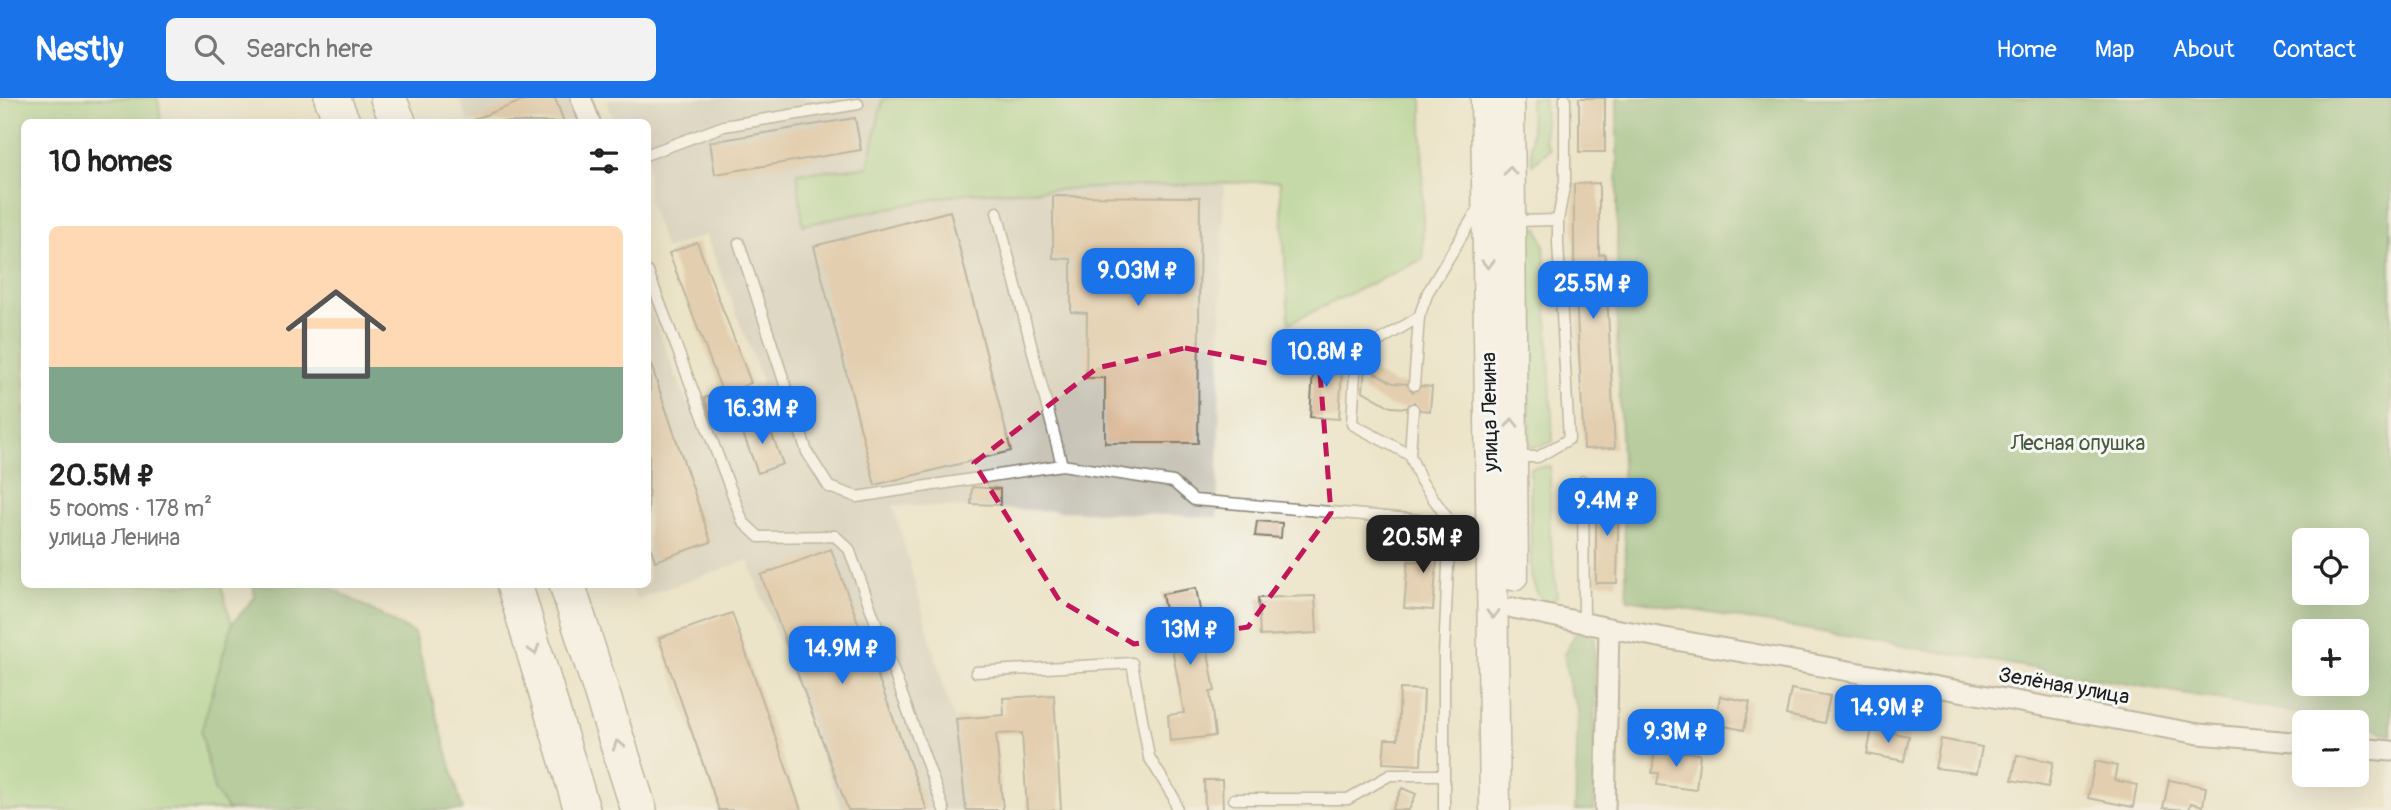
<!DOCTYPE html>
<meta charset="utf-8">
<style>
:root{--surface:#fff;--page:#f2f2f2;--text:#222;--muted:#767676;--accent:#1a73e8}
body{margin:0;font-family:Pangolin,sans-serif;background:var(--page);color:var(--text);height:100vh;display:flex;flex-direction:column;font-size:26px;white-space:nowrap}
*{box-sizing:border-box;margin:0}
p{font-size:23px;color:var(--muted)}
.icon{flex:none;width:38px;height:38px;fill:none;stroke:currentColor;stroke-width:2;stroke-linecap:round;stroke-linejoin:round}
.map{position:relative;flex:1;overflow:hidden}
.panel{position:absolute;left:21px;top:21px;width:630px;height:469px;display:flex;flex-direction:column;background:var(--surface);border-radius:10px;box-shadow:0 7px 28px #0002}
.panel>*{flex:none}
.buttons{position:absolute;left:2292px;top:430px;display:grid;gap:14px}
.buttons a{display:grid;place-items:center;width:77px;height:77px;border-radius:10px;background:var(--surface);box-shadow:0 7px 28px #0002;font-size:35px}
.price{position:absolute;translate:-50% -60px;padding:0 16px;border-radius:14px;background:var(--accent);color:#fff;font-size:23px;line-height:46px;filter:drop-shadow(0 2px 4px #0008)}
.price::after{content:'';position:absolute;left:50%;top:42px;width:21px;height:16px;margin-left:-10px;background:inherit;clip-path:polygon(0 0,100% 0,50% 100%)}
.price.selected{background:#222;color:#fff}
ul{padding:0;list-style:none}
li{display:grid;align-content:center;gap:14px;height:371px;padding:0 28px}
li span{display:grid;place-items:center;height:217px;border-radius:10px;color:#555}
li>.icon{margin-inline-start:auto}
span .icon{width:126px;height:126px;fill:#fffc;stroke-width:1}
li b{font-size:30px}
h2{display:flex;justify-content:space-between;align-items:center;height:84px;padding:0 28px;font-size:30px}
header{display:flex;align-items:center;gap:42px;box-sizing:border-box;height:98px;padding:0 35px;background:var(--accent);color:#fff}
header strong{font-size:33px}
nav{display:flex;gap:38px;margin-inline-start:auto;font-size:24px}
.search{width:490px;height:63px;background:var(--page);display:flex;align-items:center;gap:18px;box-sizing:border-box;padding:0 24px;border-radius:10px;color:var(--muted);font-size:26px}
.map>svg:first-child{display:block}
.industrial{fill:#c8c4b8}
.green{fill:#96cd80;stroke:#59744e;stroke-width:2}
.forest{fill:#78b06e;stroke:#4a6645;stroke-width:2;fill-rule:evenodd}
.building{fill:#d8b591}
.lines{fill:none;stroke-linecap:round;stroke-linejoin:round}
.lane-casing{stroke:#848072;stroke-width:13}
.street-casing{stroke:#848072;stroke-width:23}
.primary-casing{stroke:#848072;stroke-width:33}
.highway-casing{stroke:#848072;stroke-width:38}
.lane{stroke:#fff;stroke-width:10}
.street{stroke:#fff;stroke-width:19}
.primary{stroke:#fff;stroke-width:30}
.highway{stroke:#fff;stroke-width:35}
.oneway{stroke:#999}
.marked{fill:none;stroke:#c2185b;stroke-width:5;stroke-dasharray:14 9;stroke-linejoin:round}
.labels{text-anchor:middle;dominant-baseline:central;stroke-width:6;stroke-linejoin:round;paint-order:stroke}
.street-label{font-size:21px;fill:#1c1c1c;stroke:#f6f6f2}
.park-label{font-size:21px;fill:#475a3f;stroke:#f6f6f2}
</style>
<header>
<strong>Nestly</strong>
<div class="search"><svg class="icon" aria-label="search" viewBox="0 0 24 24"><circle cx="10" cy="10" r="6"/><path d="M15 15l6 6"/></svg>Search here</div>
<nav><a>Home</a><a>Map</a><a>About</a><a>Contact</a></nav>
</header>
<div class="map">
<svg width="2391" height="712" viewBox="0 0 2391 712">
<rect width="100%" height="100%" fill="#f6f6f2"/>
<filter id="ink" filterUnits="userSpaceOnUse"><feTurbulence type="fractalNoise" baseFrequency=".0143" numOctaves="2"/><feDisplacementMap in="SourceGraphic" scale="14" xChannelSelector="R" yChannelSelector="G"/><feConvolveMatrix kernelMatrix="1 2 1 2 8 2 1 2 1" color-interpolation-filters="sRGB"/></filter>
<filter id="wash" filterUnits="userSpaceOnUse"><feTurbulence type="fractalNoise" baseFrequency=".00686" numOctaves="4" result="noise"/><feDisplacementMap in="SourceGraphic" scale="28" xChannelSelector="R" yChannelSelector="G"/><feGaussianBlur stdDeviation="1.57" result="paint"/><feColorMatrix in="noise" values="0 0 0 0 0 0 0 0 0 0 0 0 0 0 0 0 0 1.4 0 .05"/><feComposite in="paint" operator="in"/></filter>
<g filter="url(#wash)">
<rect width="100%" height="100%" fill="#ece4c8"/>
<path class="industrial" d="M459,0H569L578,24H468Z
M626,0H883L868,69L797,75L804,127L965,95L1224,85L1217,419L893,407L950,611L958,629L969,712H842L748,462L636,501L631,487L648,486V206L687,306L726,291L729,299L763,285L706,137L665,152L648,101V24H614L606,3Z"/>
<path class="green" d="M0,0H158L161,24H24V486L221,487L232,526L201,634L214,692L228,712H0Z
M883,0H1422L1423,161L1289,225L1280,83L965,95L803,127L797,75L868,69Z
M1530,0H1544L1545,43L1550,51L1532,67Z
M1538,130L1544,147L1553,344L1530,350L1528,132Z
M1550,368V433L1557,498L1551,506C1537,501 1535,491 1531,478L1530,370Z"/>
<path class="forest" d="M1617,0H2391V637L2357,625L1627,501L1617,235ZM2305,443H2357V495H2305ZM2305,534H2357V586H2305Z
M253,487H326L414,535L463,712H228L214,692L201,634L232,526L255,499Z
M1583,532L1595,540L1594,712H1575L1578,611L1570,593L1564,556L1575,536Z"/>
<g id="blocks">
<path class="building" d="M530,0H555L564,24H467Z
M1579,0H1605V54H1579Z
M855,20L861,52L715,76L710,44Z
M1599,85V157L1605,156L1615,350L1584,351L1574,158V86Z
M1053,98L1200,99L1198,345H1105V280H1086L1087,215L1071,214V161L1053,160Z
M950,113L1011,353L875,387L814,148Z
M697,144L751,285L723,296L669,155Z
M1314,258L1328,259L1342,270L1339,321L1310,319Z
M650,264L711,444L655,463L648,440Z
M1365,269L1393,285L1407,286L1413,294L1421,288L1432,289L1430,313L1420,312L1414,304L1406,310L1391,309L1363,293Z
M718,295L725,315L712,320L704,300Z
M766,321L783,366L758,375L741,330Z
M972,389L1000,391V407L971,406Z
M1596,396H1619L1617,485H1596Z
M1257,423L1282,425L1281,440L1255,438Z
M1422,434L1439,436L1433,512L1404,510L1408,463L1420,464Z
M831,451L927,712H848L761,477Z
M1196,490L1215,593L1210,594L1215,638L1170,643L1168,617L1184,615L1162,496Z
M1315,498L1317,535L1260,538L1258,500Z
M732,515L801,712H719L659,540Z
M1400,591L1424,592L1421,667L1383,665L1385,641H1398Z
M1791,591L1830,598L1824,625L1786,617Z
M1054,597L1061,712H1027L1022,635L996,636L1003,712H966L956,621L1004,617L1003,600Z
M1720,598L1750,604L1744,632L1715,626Z
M1872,631L1909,638L1904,663L1867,656Z
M1941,641L1982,649L1977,675L1935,670Z
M1655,650L1700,656L1696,692L1657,687L1659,675H1652Z
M2017,657L2053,664L2048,689L2012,682Z
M2095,663L2117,668L2114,682L2137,687L2133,709L2088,700Z
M1204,682H1222L1223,712H1205Z
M2169,682L2206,689L2203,708L2191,705L2189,712L2163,710Z
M1402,690L1416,696L1409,712H1392Z"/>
</g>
</g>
<g filter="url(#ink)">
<use href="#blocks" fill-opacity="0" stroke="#848072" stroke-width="2"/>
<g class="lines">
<g class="lane-casing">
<path id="lane" d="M648,56L724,28L858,6
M997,114L1062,367
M1513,123L1558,122
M739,145L807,354L829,389L857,399L1062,367L1173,384L1194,402L1489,428
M648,174L743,424L759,439L835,438L849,451L944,712
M1414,287L1419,219L1428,194L1478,111
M1413,311L1410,357L1421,383L1450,424L1444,557V712
M1410,357L1352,326L1356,257L1419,219
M1516,359H1538L1569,341L1558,145V122L1565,83V0
M1583,383L1584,525
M976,574L1132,565L1149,659L1174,700L1177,712
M1234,701H1348L1390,677H1444"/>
</g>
<g class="street-casing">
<path id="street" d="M581,0L590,24
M1513,510L1609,530L1605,712
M1609,530L2199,636L2305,645
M2357,650L2391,653"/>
</g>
<g class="primary-casing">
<path id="primary" d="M1486,0L1495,712
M1509,0L1513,477"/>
</g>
<g class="highway-casing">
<path id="highway" d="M332,0L342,24
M388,0L398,24
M514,486L582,712
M567,486L639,712"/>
</g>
<use href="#lane" class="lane"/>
<use href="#street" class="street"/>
<use href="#primary" class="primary"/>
<use href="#highway" class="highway"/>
</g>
<defs><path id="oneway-chevron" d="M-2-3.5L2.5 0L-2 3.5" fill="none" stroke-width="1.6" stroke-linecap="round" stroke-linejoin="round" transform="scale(1.75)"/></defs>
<g class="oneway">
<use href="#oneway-chevron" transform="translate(1510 73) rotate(-91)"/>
<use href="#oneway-chevron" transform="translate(1488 166) rotate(89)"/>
<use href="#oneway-chevron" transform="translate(1512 325) rotate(-90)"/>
<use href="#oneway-chevron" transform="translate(1493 516) rotate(89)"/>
<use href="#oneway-chevron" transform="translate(534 552) rotate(73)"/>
<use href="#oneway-chevron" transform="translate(618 647) rotate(-108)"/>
</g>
</g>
<path d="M0 0H2391V712H0ZM1185,250L1320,275L1331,415L1248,529L1134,546L1059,502L974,365L1097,270Z" fill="#ece4c8" fill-opacity=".55" fill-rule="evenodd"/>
<path class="marked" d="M1185,250L1320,275L1331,415L1248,529L1134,546L1059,502L974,365L1097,270Z"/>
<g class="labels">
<g class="street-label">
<text transform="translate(1490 314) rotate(-91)">улица Ленина</text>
<text transform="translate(2064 588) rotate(10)">Зелёная улица</text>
</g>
<g class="park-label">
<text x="2078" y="345">Лесная опушка</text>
</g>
</g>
</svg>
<div class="buttons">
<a><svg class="icon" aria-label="locate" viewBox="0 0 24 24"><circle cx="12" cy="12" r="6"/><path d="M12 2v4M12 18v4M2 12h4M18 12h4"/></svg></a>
<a>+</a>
<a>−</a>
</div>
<b class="price" style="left:1138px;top:210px">9.03M ₽</b>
<b class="price" style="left:1593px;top:223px">25.5M ₽</b>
<b class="price" style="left:1326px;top:291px">10.8M ₽</b>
<b class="price" style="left:762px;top:348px">16.3M ₽</b>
<b class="price" style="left:1607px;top:440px">9.4M ₽</b>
<b class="price selected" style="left:1423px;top:477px">20.5M ₽</b>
<b class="price" style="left:1190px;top:569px">13M ₽</b>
<b class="price" style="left:842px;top:588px">14.9M ₽</b>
<b class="price" style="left:1888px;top:647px">14.9M ₽</b>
<b class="price" style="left:1676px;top:671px">9.3M ₽</b>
<section class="panel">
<h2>10 homes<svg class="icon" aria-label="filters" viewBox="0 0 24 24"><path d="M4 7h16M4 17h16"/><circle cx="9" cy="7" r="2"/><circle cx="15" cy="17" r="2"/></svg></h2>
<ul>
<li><span style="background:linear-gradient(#ffd9b3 65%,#7fa58c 0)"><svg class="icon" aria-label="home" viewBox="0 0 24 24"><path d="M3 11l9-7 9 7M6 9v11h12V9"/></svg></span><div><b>20.5M ₽</b><p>5 rooms · 178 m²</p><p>улица Ленина</p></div></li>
</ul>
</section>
</div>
